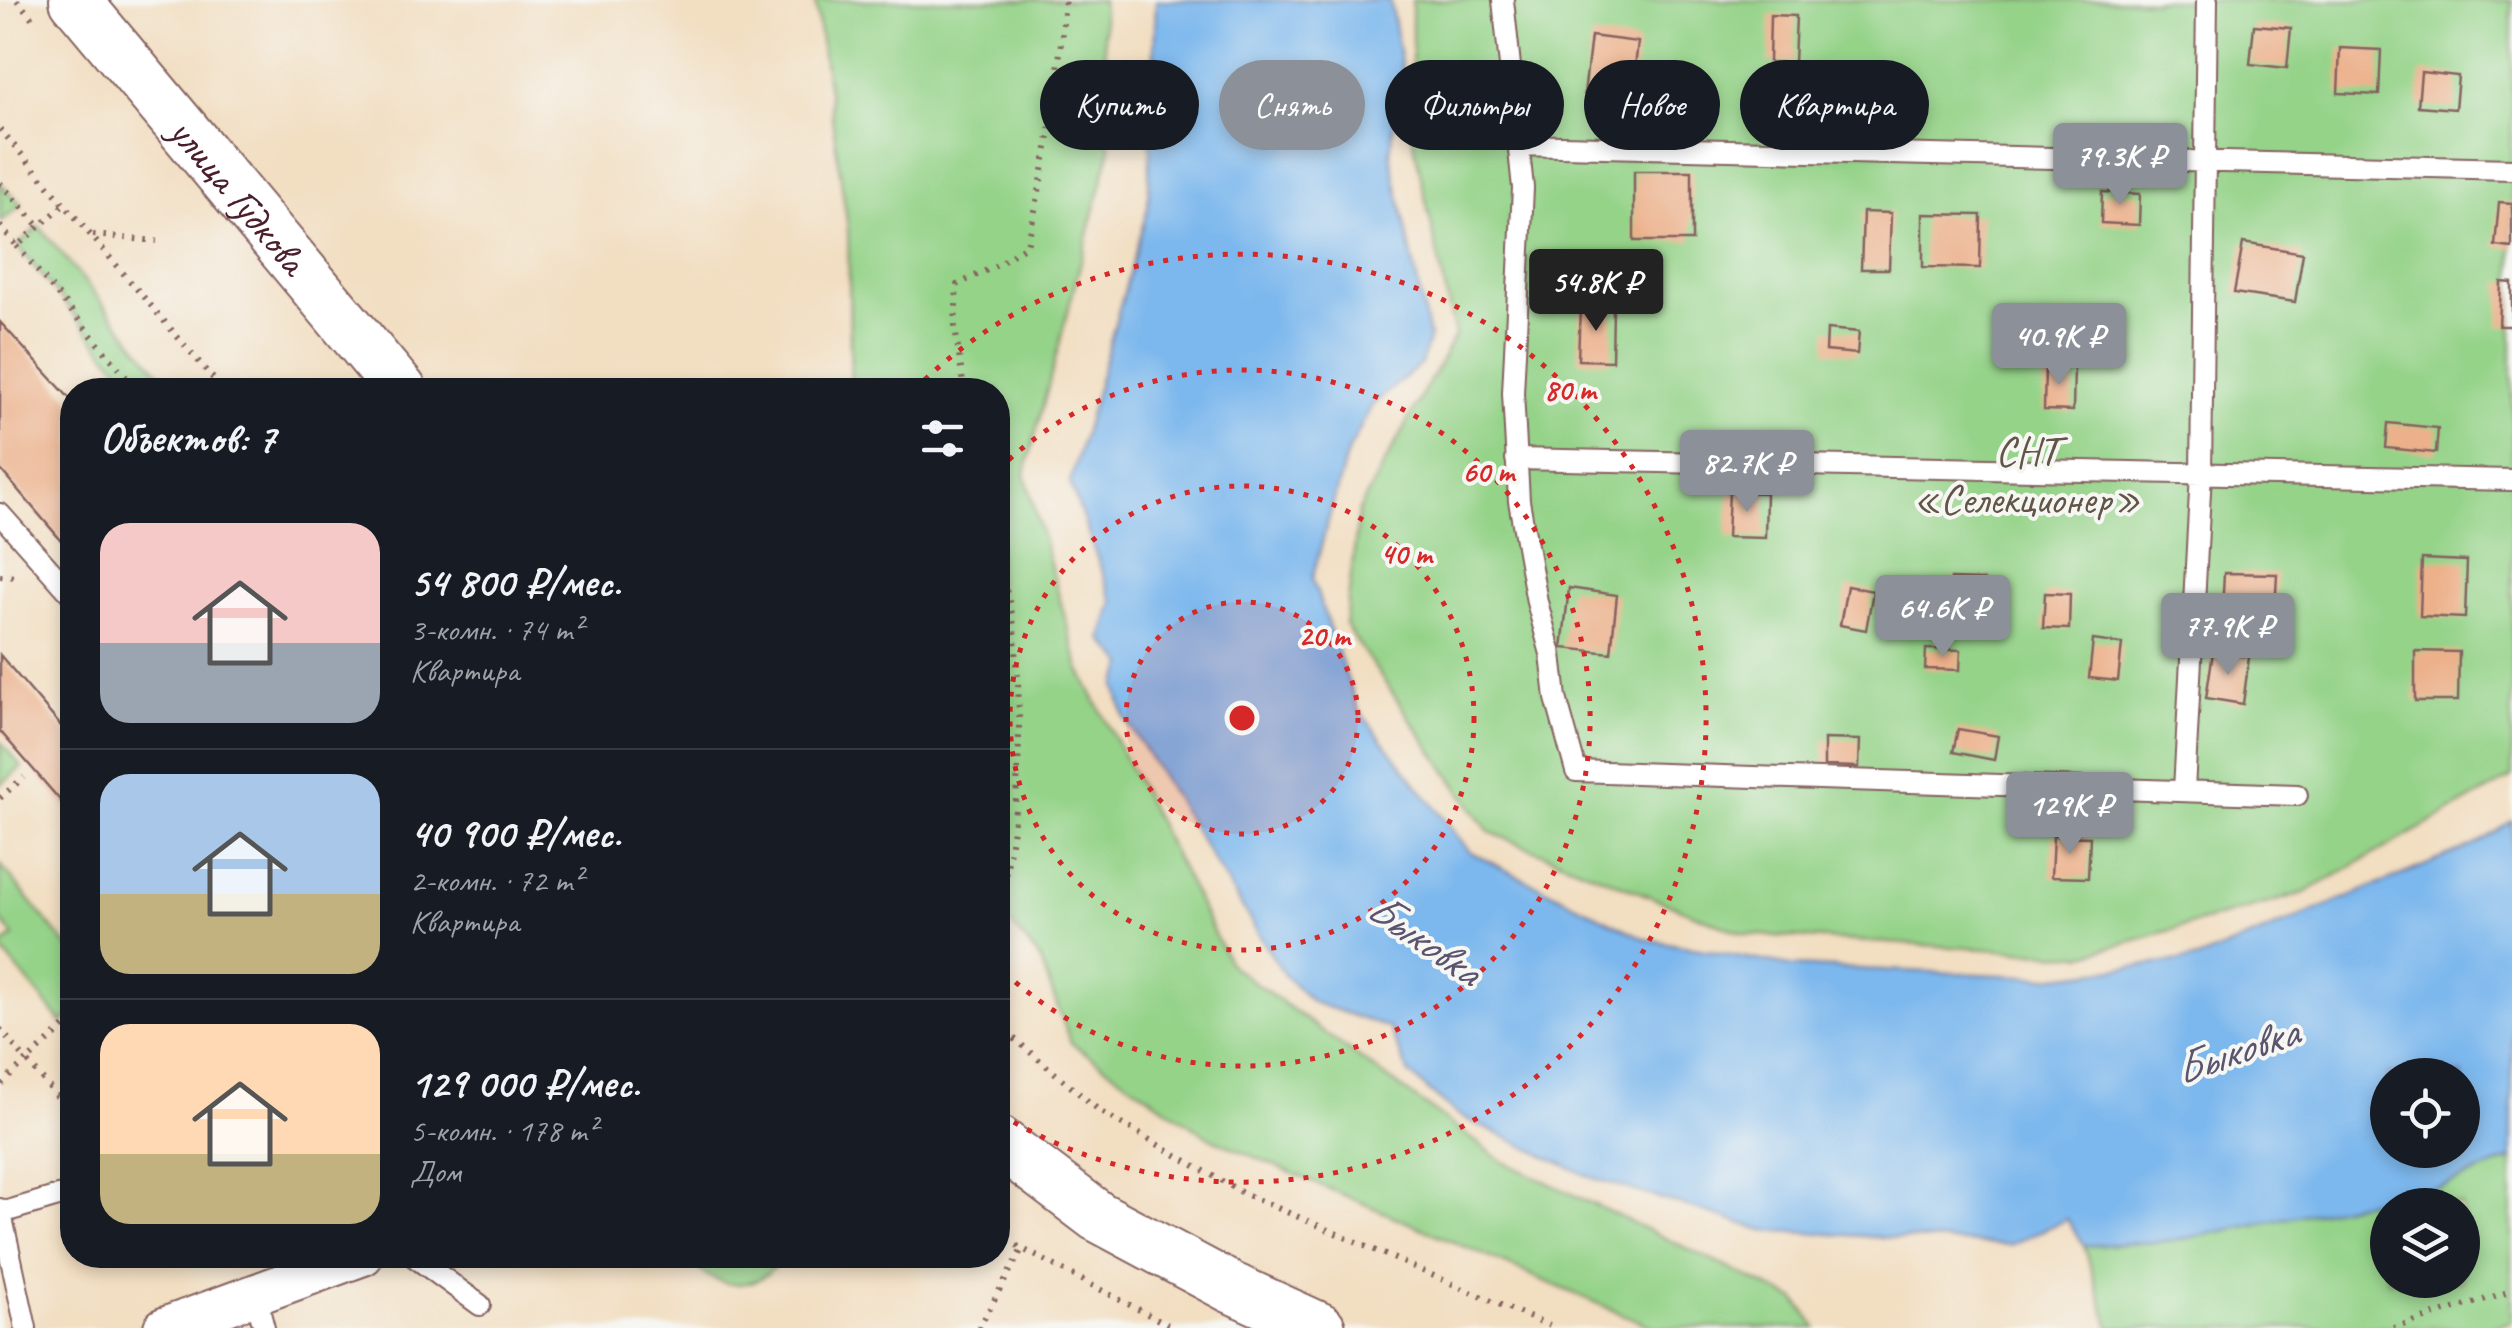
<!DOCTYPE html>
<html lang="ru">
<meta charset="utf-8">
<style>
:root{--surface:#171b24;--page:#20242c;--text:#f1f3f6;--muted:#9ea1a6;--line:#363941;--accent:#8c9099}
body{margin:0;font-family:Caveat,sans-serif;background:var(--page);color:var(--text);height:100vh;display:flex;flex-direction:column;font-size:38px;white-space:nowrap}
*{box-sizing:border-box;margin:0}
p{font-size:32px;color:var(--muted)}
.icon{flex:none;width:55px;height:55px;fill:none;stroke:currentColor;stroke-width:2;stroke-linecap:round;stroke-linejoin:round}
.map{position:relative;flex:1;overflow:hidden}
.sheet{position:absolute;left:60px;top:378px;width:950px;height:890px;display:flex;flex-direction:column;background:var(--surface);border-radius:40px;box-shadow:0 5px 15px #0003}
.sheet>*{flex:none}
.guide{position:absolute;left:1040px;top:60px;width:950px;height:90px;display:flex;gap:20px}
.buttons{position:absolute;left:2370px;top:1058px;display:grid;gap:20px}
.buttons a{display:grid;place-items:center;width:110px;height:110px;border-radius:50%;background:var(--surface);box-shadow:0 5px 15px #0003;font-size:50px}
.price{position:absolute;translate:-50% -85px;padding:0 22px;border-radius:10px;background:var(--accent);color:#fff;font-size:32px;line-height:65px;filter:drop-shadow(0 2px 5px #0008)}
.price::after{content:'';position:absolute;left:50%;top:60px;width:30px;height:22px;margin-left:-15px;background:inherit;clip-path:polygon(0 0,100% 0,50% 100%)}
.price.on{background:#222;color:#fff}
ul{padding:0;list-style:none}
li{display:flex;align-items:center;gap:30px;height:250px;padding:0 40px}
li+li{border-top:2px solid var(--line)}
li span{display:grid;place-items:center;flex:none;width:280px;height:200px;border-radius:30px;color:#555}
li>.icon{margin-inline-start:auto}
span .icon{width:120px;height:120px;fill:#fffc;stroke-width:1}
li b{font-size:42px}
h2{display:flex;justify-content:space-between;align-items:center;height:120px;padding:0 40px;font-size:42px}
.chip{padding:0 35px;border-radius:45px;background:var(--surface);box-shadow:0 5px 15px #0003;font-size:35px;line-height:90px}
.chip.on{background:var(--accent);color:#fff}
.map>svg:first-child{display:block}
.green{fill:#95d389;stroke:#70795a;stroke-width:2.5;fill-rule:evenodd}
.water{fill:#7bb7ed;stroke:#626b8c;stroke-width:2.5;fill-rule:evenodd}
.building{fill:#ecb08a}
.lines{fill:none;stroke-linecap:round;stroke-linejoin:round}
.service-casing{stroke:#856260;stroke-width:24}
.minor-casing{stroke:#856260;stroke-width:44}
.tertiary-casing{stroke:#856260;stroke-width:54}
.path{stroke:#856260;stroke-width:6;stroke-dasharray:2.5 8;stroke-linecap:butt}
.service{stroke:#fff;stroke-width:20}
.minor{stroke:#fff;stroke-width:40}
.tertiary{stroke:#fff;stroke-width:50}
.ring{fill:none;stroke:#d62828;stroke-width:5;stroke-dasharray:5 10}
.labels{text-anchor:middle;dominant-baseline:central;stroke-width:8;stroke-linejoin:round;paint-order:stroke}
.street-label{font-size:42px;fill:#4a1f2b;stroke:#f6f6f2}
.park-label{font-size:42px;fill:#605547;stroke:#f6f6f2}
.water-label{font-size:45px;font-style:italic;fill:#5b546f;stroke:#f6f6f2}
.centre{fill:#d62828;stroke:#f6f6f2;stroke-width:5}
.ring-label{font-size:30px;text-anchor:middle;font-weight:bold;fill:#d62828;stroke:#f6f6f2;stroke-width:8;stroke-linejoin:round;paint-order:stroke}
</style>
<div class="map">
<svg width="2512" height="1328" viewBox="0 0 2512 1328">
<rect width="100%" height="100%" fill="#f6f6f2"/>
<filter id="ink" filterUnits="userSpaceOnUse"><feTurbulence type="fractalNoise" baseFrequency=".01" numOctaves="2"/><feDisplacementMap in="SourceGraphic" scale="20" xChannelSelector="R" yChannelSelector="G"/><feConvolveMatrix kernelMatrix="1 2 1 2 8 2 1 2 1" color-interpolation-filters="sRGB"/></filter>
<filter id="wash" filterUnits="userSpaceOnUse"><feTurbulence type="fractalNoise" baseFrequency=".0048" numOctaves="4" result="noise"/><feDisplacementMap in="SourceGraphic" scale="40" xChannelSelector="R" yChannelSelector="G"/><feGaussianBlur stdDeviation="2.25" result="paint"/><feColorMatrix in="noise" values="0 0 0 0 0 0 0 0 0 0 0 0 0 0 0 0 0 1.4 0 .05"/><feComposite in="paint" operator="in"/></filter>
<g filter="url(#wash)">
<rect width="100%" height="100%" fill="#f2dec1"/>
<path class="green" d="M815,0H1102L1110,151L1025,474L1079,668L1230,965L1504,1162L1796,1300L1817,1328H1655L1212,1139L1071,1043L1040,959L998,908V390H851L848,228Z
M1412,0H2512V777L2304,893L2082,955L1744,934L1489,832L1345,625L1359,510L1455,335L1412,135Z
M0,183L22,205L0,222Z
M39,226L174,390H137L17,246Z
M0,741L22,767L0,785Z
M0,864L72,952V1014L62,1023L0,948L14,936L0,919Z
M2512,1159V1321L2490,1328H2110L2084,1246L2174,1241L2444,1186ZM2388,1205H2462V1280H2388Z
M688,1255H782C762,1295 709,1292 688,1255Z"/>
<path class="water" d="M1156,0H1390L1402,69L1390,153L1429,337L1421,364L1372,405L1346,456L1312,579L1358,709L1470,852L1646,939L1790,966L2048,977L2198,959L2477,844L2512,821V1159L2444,1186L2174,1241L2084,1246L2067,1219L2010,1245L1763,1230L1590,1177L1458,1115L1409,1074L1389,1028L1312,1002L1284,975L1125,718L1116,686L1125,665L1102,639L1113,602L1070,483L1148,207ZM2388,1075H2462V1150H2388Z"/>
<g id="blocks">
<path class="building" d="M1770,15L1796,16L1794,63L1769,62Z
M2254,25L2291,28L2287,68L2250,64Z
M1591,36L1638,42L1631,100L1584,94Z
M2340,48L2381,50L2379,95L2338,93Z
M2421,72L2458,76L2455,109L2418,106Z
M1660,93L1705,94L1704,133L1659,132Z
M1634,171H1692V241H1634Z
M2102,192L2140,194L2139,225L2101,223Z
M2499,202L2512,203V248L2495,246Z
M1863,212L1891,213L1889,269H1861Z
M1923,214L1981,215L1980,268L1923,267Z
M2243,243L2303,253L2295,302L2234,293Z
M2501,282L2512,283V326H2499Z
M1580,307L1613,308L1612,361L1578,360Z
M2055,314L2095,315L2094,342L2054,341Z
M0,322L72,401V553L0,469Z
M1827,329L1859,332L1857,354L1826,351Z
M2045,365L2074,366L2073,411L2044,410Z
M2388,423L2438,428L2436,453L2386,448Z
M1729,492L1766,493L1765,538L1727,537Z
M2422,559L2467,561L2465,618L2420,616Z
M2224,573L2277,574L2275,612L2222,610Z
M1951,579L1984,580L1983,610L1950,609Z
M1847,586L1873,591L1866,630L1840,625Z
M1569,588L1617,595L1611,653L1562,648Z
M2045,593L2070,594L2069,629L2043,628Z
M2093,640L2122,644L2118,681L2089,678Z
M1926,649L1961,650L1960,670L1925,669Z
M2415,651L2459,652L2458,701H2415Z
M2213,652L2249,657L2243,704L2206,698Z
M0,655L72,739V814L0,731Z
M1958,729L1998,736L1994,760L1953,752Z
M1824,739L1860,740L1859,767L1824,766Z
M2053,836L2090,837L2088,878L2051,877Z"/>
</g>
</g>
<g filter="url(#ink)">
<use href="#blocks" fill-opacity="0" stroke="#856260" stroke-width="2.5"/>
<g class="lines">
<g class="service-casing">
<path id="service" d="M1503,0L1523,188L1513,393L1519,501L1537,602L1551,654L1556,698L1576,771L2297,795
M1519,145L2512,169
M1516,459L2512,480
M0,514L72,595
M2184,790L2201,473L2207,0
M0,1209L26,1328
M1,1213L72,1192
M412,1255L480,1305
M255,1294L264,1328"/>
</g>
<g class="minor-casing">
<path id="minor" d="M164,1328L363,1255"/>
</g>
<g class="tertiary-casing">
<g id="tertiary">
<path id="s1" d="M75,0L401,390"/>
<path d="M998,1141L1097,1216L1230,1287L1320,1328"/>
</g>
</g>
<path class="path" d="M17,0L32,18
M0,129L223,390
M0,183L39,226
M0,226L17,246L65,204
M93,235L157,241
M17,246L137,390
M964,390L955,327L957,285L999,264L1027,245C1047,164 1058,83 1065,0
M998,560C1003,582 1012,606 1014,628C1023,716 1021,821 998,906
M0,576L17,577
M0,798L24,777
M72,1020L27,1061L72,1114
M998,1025L1101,1112L1243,1193L1554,1328
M0,1029L27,1061L0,1085
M998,1236L1174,1328
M979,1328L1022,1249
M2393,1328L2512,1291"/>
<use href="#service" class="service"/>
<use href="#minor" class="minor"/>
<use href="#tertiary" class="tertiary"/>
</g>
</g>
<circle cx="1242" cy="718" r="116" fill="#d62828" fill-opacity=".12"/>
<g class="ring">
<circle cx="1242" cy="718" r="116"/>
<circle cx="1242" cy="718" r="232"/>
<path d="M998 470A348 348 0 1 1 998 966"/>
<path d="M914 390A464 464 0 1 1 1000 1114"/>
</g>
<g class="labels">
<g class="street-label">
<text stroke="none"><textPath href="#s1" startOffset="255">улица Гудкова</textPath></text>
</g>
<g class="park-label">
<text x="2027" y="451">СНТ<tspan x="2027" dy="48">«Селекционер»</tspan></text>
</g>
<g class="water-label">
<text transform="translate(1424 939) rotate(35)">Быковка</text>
<text transform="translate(2236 1051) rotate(-19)">Быковка</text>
</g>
</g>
<circle cx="1242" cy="718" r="15" class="centre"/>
<g class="ring-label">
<text x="1570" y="400">80 m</text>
<text x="1488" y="482">60 m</text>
<text x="1406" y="564">40 m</text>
<text x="1324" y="646">20 m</text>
</g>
</svg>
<div class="buttons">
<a><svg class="icon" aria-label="locate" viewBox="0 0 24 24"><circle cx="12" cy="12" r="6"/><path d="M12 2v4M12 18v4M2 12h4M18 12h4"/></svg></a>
<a><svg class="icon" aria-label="layers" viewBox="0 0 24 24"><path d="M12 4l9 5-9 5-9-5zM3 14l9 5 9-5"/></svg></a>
</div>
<b class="price" style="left:2120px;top:208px">79.3K ₽</b>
<b class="price on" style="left:1596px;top:334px">54.8K ₽</b>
<b class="price" style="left:2059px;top:388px">40.9K ₽</b>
<b class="price" style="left:1747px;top:515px">82.7K ₽</b>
<b class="price" style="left:1943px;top:660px">64.6K ₽</b>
<b class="price" style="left:2228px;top:678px">77.9K ₽</b>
<b class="price" style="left:2070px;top:857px">129K ₽</b>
<div class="guide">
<a class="chip">Купить</a>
<a class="chip on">Снять</a>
<a class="chip">Фильтры</a>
<a class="chip">Новое</a>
<a class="chip">Квартира</a>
</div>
<section class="sheet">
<h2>Объектов: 7<svg class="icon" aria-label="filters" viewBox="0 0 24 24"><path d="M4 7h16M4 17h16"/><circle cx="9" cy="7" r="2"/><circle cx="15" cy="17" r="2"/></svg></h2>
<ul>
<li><span style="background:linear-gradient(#f6c9c9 60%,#9aa5b1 0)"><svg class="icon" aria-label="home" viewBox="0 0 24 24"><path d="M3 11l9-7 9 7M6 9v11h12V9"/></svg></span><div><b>54 800 ₽/мес.</b><p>3-комн. · 74 m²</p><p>Квартира</p></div></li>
<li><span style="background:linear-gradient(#a9c7e8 60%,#c2b280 0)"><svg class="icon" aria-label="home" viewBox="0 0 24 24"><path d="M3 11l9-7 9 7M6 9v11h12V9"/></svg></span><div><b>40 900 ₽/мес.</b><p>2-комн. · 72 m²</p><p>Квартира</p></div></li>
<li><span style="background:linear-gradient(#ffd9b3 65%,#c2b280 0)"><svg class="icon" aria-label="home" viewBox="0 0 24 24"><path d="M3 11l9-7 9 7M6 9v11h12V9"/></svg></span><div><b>129 000 ₽/мес.</b><p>5-комн. · 178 m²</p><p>Дом</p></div></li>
</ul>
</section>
</div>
